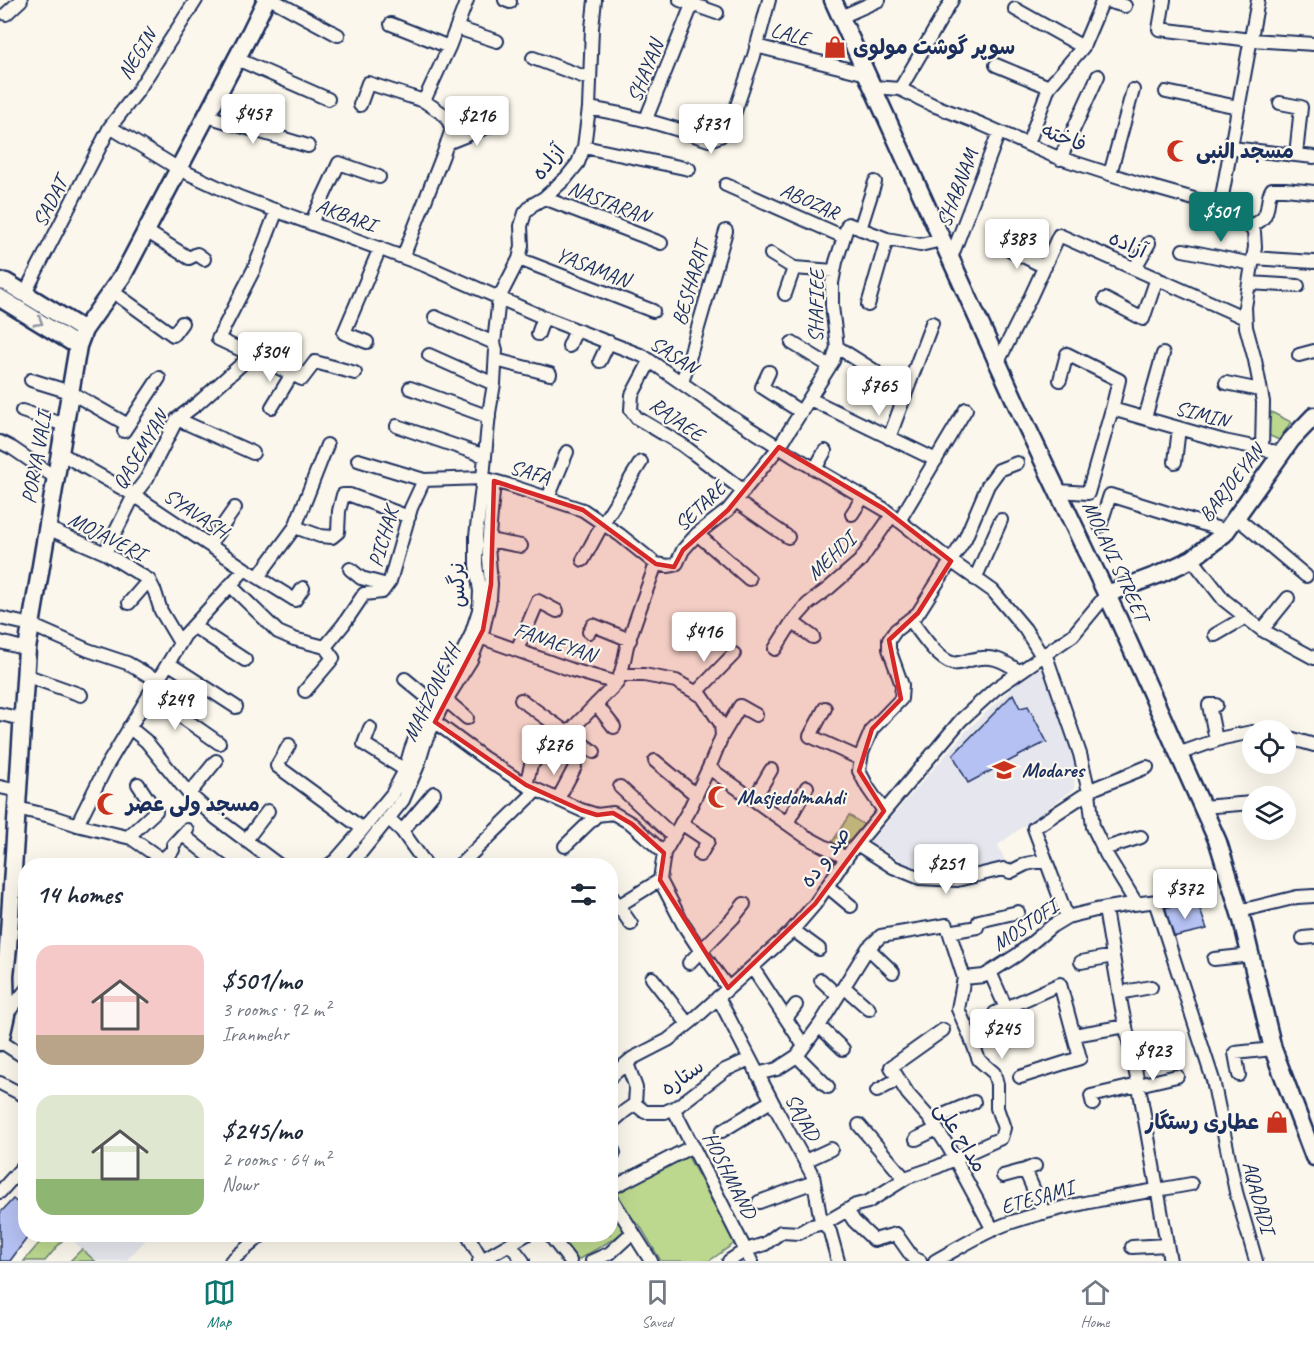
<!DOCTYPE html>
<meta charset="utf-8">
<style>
:root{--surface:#fff;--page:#f2f2f3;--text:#1f2937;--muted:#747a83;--line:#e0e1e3;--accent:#0f766e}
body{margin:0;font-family:Caveat,"Playpen Sans Arabic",sans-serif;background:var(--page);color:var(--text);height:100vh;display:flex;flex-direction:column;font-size:22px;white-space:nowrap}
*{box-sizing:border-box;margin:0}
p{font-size:20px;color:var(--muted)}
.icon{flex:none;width:33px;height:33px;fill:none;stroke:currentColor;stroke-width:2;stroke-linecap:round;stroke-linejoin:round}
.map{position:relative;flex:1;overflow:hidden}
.details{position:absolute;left:18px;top:858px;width:600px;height:384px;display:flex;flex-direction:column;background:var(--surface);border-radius:24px;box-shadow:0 6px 24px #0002}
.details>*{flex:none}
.buttons{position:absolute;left:1242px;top:720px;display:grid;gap:12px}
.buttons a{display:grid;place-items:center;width:54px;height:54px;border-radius:50%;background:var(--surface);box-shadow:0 6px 24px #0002;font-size:30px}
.price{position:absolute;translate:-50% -51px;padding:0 14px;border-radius:6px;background:#fff;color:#222;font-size:20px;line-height:39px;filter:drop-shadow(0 2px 3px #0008)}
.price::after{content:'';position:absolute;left:50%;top:36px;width:18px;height:14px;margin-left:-9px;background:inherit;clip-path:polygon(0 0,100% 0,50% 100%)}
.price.active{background:var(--accent);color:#fff}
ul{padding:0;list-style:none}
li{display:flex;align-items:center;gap:18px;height:150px;padding:0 18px}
li span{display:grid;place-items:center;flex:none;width:168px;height:120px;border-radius:18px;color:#555}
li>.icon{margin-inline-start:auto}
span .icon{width:72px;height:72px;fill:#fffc;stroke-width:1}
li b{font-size:26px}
h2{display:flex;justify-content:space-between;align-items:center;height:72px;padding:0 18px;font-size:26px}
.dock{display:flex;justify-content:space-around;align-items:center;height:84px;border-top:2px solid var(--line);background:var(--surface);font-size:16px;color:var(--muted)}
.dock a{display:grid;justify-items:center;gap:3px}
.dock .active{color:var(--accent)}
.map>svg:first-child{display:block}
.built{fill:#e6e7ee}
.green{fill:#bcd88f;stroke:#6c8476;stroke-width:1.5}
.building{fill:#b5c1f2;stroke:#1b2f5e;stroke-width:1.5}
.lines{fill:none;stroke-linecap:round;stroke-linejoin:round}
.street-casing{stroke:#1b2f5e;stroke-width:16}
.secondary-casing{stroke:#1b2f5e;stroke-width:21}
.street{stroke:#fbf7ec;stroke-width:12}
.secondary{stroke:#fbf7ec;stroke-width:16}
.oneway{stroke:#8b93a5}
.marked{fill:#d62828;fill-opacity:0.2;stroke:#d62828;stroke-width:4.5;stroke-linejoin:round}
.labels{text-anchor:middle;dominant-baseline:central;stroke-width:4.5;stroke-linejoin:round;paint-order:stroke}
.street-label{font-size:21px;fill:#1b2f5e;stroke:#fbf7ec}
.poi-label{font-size:21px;font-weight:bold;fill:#1b2f5e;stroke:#fbf7ec;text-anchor:start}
</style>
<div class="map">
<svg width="1314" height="1261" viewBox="0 0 1314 1261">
<rect width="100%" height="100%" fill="#fbf7ec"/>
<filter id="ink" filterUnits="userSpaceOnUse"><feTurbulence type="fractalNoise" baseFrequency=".0167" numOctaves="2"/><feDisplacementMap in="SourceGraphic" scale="12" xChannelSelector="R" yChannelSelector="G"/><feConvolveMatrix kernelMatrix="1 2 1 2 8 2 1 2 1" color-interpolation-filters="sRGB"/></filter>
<g filter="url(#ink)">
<path class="built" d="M1043,669L1076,765L1074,789L998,845L1006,863L958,874L919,872L870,842L967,730L1029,672Z
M66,1235H150L126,1261H96Z"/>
<path class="green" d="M1271,412L1291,422L1279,440L1268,435Z
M849,815L864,825L845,853L831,844Z
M687,1155L735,1243L709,1261H661L639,1224L576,1261L559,1235L610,1234L611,1196Z
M46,1235H67L45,1261H24Z
M82,1249L95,1261H70Z"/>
<path class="building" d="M1013,694L1020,708L1028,706L1047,742L1030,750L968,783L953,755Z
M1165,905L1199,907L1207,929L1172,937Z
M13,1199L26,1210V1234H30L10,1261H0V1213Z"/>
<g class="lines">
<g class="street-casing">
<path id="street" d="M273,0L338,35
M505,0L510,2
M680,0L717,13
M1164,0L1159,29L1251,40L1314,44
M1015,9L1083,47
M6,14L21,0
M841,17L879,0
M391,24L449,47
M457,28L497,41
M756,46L867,74
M533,58L590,79
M237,59L328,99
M996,65L1049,87
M873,87L900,89L933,105L981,124L1054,156L1141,184L1233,210L1243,218L1254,232L1255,247L1245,307L1246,327L1255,360L1263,402L1262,449
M900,89L952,0
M1166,92L1238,107
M1280,103L1301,107L1296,155
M360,105L368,83L424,101
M589,108C631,115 670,126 709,140L720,136L731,123L754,56L769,0
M207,116L308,146
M646,119L694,0
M110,127L179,169L239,197L424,265L538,315L643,356L719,409L793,456L884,509L951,561L993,591L1025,629L1042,656
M447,143L497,123
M1028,144L1049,87L1083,47L1103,0L1125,6
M584,147L689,169
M1231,148L1314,157
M1060,159L1098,76
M1110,174L1133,90
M726,185L844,237
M544,198L661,243
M1220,207L1258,0
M311,223L339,163L379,177
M1250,227C1254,224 1260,222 1263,218C1270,210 1266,198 1272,189H1285L1314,192
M860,229L875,182
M146,231L189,258L197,254L204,259
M1003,246L1045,267
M1183,250L1252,264
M771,254L794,268L834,271
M403,257L443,155L452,129L446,116L424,101L449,47L467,0
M951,258L999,132
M1253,258L1314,262
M519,259L653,311
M1135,268L1149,243
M1249,283L1298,286
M112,291L173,335L182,323
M785,294L794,268
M24,295L110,127L137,92L196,0
M1105,299L1143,319L1157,278
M868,305L887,239
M435,317L494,343
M538,334L544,317
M367,342L344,333L380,248
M792,343L830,366
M569,346L576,330
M837,347L875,371
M252,355L302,379L315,362L355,373
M429,355L494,384
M1299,355L1314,351
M496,360L550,374
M600,361L609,342
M650,361L632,395L631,410L637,418L681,444L744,491
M268,362L275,343
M998,362L1030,298L1059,235L1245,318
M280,368L290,342
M769,372L762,387L801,412
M31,380L70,392L128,425
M1060,380L1067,354L1119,380L1112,409L1224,441L1282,453
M682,383L726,231
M1226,383L1260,390
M410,388L489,417
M810,399L936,460
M272,407L292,374
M22,411L65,425
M1145,418L1163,354
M177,419L253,453
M397,426L485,456
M124,431L159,378
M889,438L932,323
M0,442L12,448L56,478
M60,453L134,495L245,569L295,600L303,588
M358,460L424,480L483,478L508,485L583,510L620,535L656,564L668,566L674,565L677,563L683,550L697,534L728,510L750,483L779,447L833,361L837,347L832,306V283L836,262L848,224L887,239L920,245L942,240
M1175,462L1179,428
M815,469L825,451
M1058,491L1088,493L1112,409
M548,498L567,452
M736,501L788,537
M852,514L863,497
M1236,517L1306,576
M899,521L966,409
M1100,526L1110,495L1226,531
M295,527L320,536L332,537L338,532L339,511L343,495H350L409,517
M47,528L105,553L149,580L155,592L161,611L180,643
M697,534L749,579
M489,540L521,546
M209,545L235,508
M105,553L134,495L147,478L177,419L197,404L252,355L218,339L254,269L277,210
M1192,559L1224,600L1262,630L1314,658
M583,560L603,523L641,462
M350,569L361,578L387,585
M258,577L295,527L327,445
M975,579L1001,520
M230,585L278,632L294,639L325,647L333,658L305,691
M129,603L149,580
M0,618L31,625L88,650L127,663L157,680
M910,619C919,631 937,659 952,663C958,665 965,661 970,660C991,654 1002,660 1019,671
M792,622L813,637
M193,626L245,660
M1262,630L1288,598
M589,632L593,625L630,640
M1215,635L1246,617
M480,637L572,670L617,683
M0,642L27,649
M325,647L343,625L364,594L382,592L390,581L411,508L424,480
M775,649L792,622L808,604L829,588L860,561L892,515
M517,650L538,601L557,611
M1045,653L1080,754L1089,792L1093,827L1106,854L1136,903
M168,663L236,707
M25,675L81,695
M621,675H644L676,681L702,696L721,724L722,736L711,763L690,808L664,853L660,880L683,924L700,950L728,988
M405,679L434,703
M696,693L734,654
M149,694L219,743
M446,700L467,718
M521,700L594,752
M596,704L614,727
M1216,705H1209L1216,740
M825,708L810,736L861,759
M0,714L22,719
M435,722L484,758L526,785L581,810L597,815L613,813L632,824L664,853
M129,727L146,741L189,794L216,818L280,866
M370,728L364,744L405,770
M722,736L740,706L756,715
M1286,737L1314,745
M289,745L277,766L363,829
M1178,754L1223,738L1252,732
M655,761L696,795
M709,768L805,836L846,858
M526,785L531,765L542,753L558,743L617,683C623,671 624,659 627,646C636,618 646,591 656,564
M0,787L18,791
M620,787L673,836
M189,794L216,761
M558,799L575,767
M754,799L771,770
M1202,807L1252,803
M17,808L50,816L81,826L131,838L167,863L166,866
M884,811L868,788L859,771L862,753L872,729L901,699L902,685L889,649V640L896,630L918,613L965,539L988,485L999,470L1017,463
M388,818L402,831L427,866
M681,823L708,841L700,855
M787,823L807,787
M77,825L106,767L185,635L245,569
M402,831L434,793
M183,835L222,866
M128,837L156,811L138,784
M246,840L268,811
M857,844L893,867L920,878L957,880L1003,869L1010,872L1026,864L1046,860
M565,846L597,815
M1103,849L1141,837
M162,860L173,850V845L187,830
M328,866L336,860L363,829L392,794L405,770L411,749L421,724L455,668L471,635L479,610L480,591L476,565V536L483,478L489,413L494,384L496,350L494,343L499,298L519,259L522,246L521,226L525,213L532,205L544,198L566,178L578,163L584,147L589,108L592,28L595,0
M350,866L403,800L418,765L425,742L441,708L471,660L483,630L490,599L491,584L488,546L494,481
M459,866L537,790
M827,886L851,906
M610,894L631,924
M1155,901L1213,1080L1236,1192L1256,1261
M1105,909L1122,1009L1140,1092L1170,1261
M610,911L660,880
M1240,911L1297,897L1314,896
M1067,917L1034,828L1095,788L1147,767
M793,930L819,949
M949,932L977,927L979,921L1018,912
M1303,938L1314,937
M868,948L893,972
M1214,959L1251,955
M1081,962L1113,956
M689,963L733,918L744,904
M752,967L804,1046
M990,972L1006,1008
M652,978L688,1024
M964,978L984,976L1017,955L1052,926L1067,917L1096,910L1126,905L1181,898
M821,980L838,996
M844,987L869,1009
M1119,993L1151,987
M718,997L776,1109L813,1176L820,1216L830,1232L838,1261
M995,1013L1060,984L1080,1058L1020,1077
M6,1015L26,990
M786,1018L796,1005
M819,1026L843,1049
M943,1030L891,1067L908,1094L931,1120L949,1148L993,1230
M1074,1035L1126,1026
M0,1041L26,1058
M797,1056L828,1087
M1239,1075L1235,1053L1273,1049
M610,1077L633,1058L668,1040L692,1021L790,933L815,904L851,851L961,720L995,689L1073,635L1107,594
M0,1083L23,1095
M877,1091L898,1079
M635,1104L645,1112H665L678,1106L725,1070L750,1059
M1093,1104L1091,1096L1177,1076
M673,1108L751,1261
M931,1120L974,1102
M610,1124L625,1111L635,1104L636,1088L627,1063
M859,1125L905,1179
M722,1131L771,1101
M916,1139L937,1129
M610,1142L614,1153
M805,1161L831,1149
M1025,1170L1044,1213
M1003,1176L1025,1170L1035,1166
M610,1189L693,1146
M0,1192L26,1163
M610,1196L651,1261
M759,1202L814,1182
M847,1210L854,1221L874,1240L896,1234L913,1258L920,1261
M467,1234L482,1260L479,1261
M549,1234L570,1261
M510,1244L523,1261
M1132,1247L1167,1245
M482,1260L527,1234
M231,1261L263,1234
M592,1261L610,1253L633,1232
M729,1261L746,1250L765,1244L781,1232L799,1233L811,1226L825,1223L856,1205L868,1202L908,1177L937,1167L1001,1138L1004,1128L997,1108V1084L994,1073L979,1060L970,1036L958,1009L964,978L947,925L881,936L868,948L821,1023L797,1056L777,1069L757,1074
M935,1261C959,1248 983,1232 1009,1223C1068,1203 1130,1195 1191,1184"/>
</g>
<g class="secondary-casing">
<path id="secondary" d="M833,0L1027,427L1117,616L1218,842L1242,920L1273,1049L1314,1157
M0,281L6,282L84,330
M0,298L78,346
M1107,594L1160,574L1192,559L1224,534L1291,440L1314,416
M0,1042L6,1015L5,975L8,948L27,649L78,346L84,330L123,275L250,33L266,0"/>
</g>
<use href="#street" class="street"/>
<use href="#secondary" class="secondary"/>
</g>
<defs><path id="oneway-chevron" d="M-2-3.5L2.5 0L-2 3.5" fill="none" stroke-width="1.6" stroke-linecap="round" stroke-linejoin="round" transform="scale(1.5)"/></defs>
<use class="oneway" href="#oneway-chevron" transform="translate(39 322) rotate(31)"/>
</g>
<path class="marked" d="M779,447L884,509L951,561L918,613L889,640L901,699L872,729L859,771L884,811L815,904L728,988L660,880L664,853L632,824L613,813L597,815L581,810L526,785L435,722L483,630L491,584L494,481L583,510L656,564L674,567L683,550L728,510Z"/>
<defs>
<g id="shop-bare" transform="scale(1.8)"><path d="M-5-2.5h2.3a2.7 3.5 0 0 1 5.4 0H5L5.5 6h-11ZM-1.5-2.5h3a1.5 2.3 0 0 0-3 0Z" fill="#c8321e" stroke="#fbf7ec" stroke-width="2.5" paint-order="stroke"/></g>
<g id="mosque-bare" transform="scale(1.8)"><path d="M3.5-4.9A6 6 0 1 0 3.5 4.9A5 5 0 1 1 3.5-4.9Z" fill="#c8321e" stroke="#fbf7ec" stroke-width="2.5" paint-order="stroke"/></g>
<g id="school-bare" transform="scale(1.8)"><path d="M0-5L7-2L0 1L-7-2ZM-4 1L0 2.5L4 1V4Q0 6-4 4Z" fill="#c8321e" stroke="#fbf7ec" stroke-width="2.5" paint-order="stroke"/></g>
</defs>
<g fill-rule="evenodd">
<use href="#shop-bare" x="835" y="47"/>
<use href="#mosque-bare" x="1178" y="151"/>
<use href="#school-bare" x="1004" y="770"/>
<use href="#mosque-bare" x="719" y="797"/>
<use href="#mosque-bare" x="108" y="804"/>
<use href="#shop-bare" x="1277" y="1122"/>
</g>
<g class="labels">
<g class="street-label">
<text transform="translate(790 34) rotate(15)">LALE</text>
<text transform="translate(137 54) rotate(-58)">NEGIN</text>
<text transform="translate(645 71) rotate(-68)">SHAYAN</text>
<text transform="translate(1064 137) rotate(21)">فاخته</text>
<text transform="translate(548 162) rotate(-51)">آزاده</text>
<text transform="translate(957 188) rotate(-69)">SHABNAM</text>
<text transform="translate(810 201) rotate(24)">ABOZAR</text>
<text transform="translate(50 202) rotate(-63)">SADAT</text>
<text transform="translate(609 202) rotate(21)">NASTARAN</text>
<text transform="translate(346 215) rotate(20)">AKBARI</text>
<text transform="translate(1128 244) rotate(24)">آزاده</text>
<text transform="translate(593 267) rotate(21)">YASAMAN</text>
<text transform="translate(690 284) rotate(-74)">BESHARAT</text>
<text transform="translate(816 306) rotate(-89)">SHAFIEE</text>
<text transform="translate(674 355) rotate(33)">SASAN</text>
<text transform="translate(1202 414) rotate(15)">SIMIN</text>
<text transform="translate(677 419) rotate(35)">RAJAEE</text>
<text transform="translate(140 450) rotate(-59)">QASEMYAN</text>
<text transform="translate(36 458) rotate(-80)">PORYA VALI</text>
<text transform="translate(530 472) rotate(17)">SAFA</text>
<text transform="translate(1231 483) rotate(-52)">BARJOEYAN</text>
<text transform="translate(700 506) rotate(-44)">SETARE</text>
<text transform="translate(196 513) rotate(34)">SYAVASH</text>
<text transform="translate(107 536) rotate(27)">MOJAVERI</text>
<text transform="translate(383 537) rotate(-74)">PICHAK</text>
<text transform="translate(831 556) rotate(-44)">MEHDI</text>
<text transform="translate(1116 561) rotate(65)">MOLAVI STREET</text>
<text transform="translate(457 585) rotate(-91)">نرگس</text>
<text transform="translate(555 642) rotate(19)">FANAEYAN</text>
<text transform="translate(431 693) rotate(-64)">MAHZONEYH</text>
<text transform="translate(825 857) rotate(-54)">صد و ده</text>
<text transform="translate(1025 925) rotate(-34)">MOSTOFI</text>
<text transform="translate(682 1077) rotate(-35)">ستاره</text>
<text transform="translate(803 1117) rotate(61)">SAJAD</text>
<text transform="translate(961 1137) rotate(58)">مداح علی</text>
<text transform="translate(730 1175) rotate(63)">HOSHMAND</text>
<text transform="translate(1037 1197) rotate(-16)">ETESAMI</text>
<text transform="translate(1259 1197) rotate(75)">AQADADI</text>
</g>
<g class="poi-label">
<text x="853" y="47">سوپر گوشت مولوی</text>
<text x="1196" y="151">مسجد النبی</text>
<text x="1022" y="770">Modares</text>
<text x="737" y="797">Masjedolmahdi</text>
<text x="126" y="804">مسجد ولی عصر</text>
<text x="1259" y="1122" text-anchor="end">عطاری رستگار</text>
</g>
</g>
</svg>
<div class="buttons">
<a><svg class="icon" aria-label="locate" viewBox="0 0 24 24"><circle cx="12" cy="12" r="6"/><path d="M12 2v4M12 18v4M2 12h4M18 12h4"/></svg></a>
<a><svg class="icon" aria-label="layers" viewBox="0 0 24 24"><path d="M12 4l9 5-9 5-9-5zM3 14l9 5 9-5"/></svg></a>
</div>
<b class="price" style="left:253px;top:145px">$457</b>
<b class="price" style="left:477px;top:147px">$216</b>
<b class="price" style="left:711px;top:155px">$731</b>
<b class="price active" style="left:1221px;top:243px">$501</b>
<b class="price" style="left:1017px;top:270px">$383</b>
<b class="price" style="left:270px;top:383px">$304</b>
<b class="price" style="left:879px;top:417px">$765</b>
<b class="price" style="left:704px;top:663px">$416</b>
<b class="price" style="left:175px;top:731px">$249</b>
<b class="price" style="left:554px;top:776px">$276</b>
<b class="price" style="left:946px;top:895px">$251</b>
<b class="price" style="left:1185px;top:920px">$372</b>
<b class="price" style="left:1002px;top:1060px">$245</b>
<b class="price" style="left:1153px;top:1082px">$923</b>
<section class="details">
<h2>14 homes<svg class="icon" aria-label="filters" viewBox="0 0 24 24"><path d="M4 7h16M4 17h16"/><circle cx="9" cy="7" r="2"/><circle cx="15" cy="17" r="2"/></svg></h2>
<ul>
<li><span style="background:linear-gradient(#f6c9c9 75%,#b9a48a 0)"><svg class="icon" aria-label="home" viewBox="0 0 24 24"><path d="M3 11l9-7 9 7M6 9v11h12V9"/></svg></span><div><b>$501/mo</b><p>3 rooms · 92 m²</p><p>Iranmehr</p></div></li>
<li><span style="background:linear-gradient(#dfe7d0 70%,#8fb573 0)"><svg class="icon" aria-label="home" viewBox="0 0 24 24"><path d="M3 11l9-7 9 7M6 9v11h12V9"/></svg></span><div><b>$245/mo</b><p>2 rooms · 64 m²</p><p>Nowr</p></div></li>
</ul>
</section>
</div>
<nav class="dock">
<a class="active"><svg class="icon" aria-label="map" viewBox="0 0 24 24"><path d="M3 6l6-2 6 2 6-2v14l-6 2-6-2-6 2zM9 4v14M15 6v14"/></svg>Map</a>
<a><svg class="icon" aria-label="saved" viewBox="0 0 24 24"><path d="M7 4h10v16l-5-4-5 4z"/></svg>Saved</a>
<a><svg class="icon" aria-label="home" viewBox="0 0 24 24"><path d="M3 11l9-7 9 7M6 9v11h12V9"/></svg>Home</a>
</nav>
